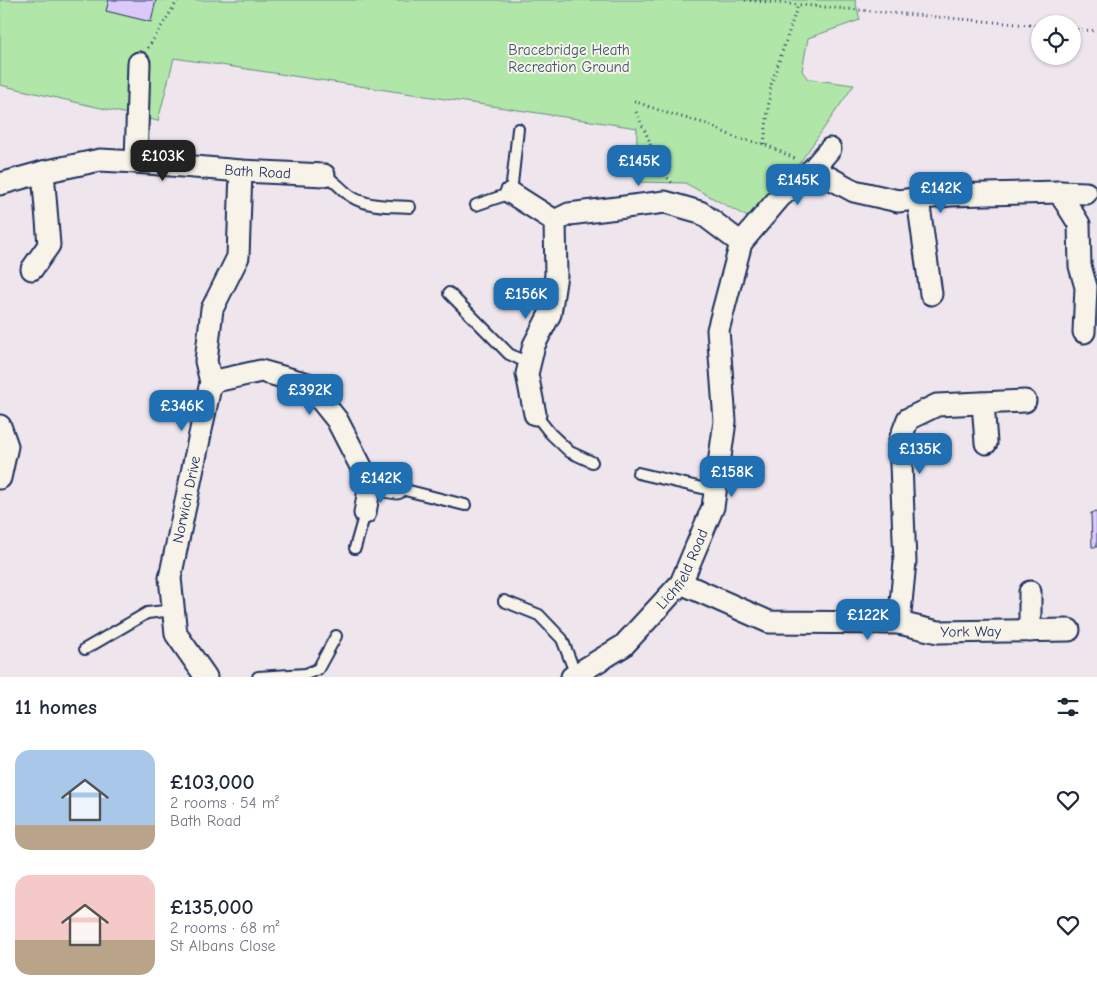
<!DOCTYPE html>
<meta charset="utf-8">
<style>
:root{--surface:#fff;--page:#f6f6f7;--text:#1f2937;--muted:#747a83;--accent:#1f6fb2}
body{margin:0;font-family:"Comic Neue",sans-serif;background:var(--page);color:var(--text);height:100vh;display:flex;flex-direction:column;font-size:19px;white-space:nowrap}
*{box-sizing:border-box;margin:0}
p{font-size:16px;color:var(--muted)}
.icon{flex:none;width:28px;height:28px;fill:none;stroke:currentColor;stroke-width:2;stroke-linecap:round;stroke-linejoin:round}
.map{position:relative;height:677px;overflow:hidden}
.panel{display:flex;flex-direction:column;background:var(--surface);flex:1}
.panel>*{flex:none}
.buttons{position:absolute;left:1031px;top:15px;display:grid;gap:10px}
.buttons a{display:grid;place-items:center;width:50px;height:50px;border-radius:50%;background:var(--surface);box-shadow:0 1px 4px #0004;font-size:25px}
.price{position:absolute;translate:-50% -42px;padding:0 11px;border-radius:10px;background:var(--accent);color:#fff;font-size:16px;line-height:32px;filter:drop-shadow(0 1px 2px #0008)}
.price::after{content:'';position:absolute;left:50%;top:30px;width:15px;height:11px;margin-left:-8px;background:inherit;clip-path:polygon(0 0,100% 0,50% 100%)}
.price.active{background:#222;color:#fff}
ul{padding:0;list-style:none}
li{display:flex;align-items:center;gap:15px;height:125px;padding:0 15px}
li span{display:grid;place-items:center;flex:none;width:140px;height:100px;border-radius:15px;color:#555}
li>.icon{margin-inline-start:auto}
span .icon{width:60px;height:60px;fill:#fffc;stroke-width:1}
li b{font-size:21px}
h2{display:flex;justify-content:space-between;align-items:center;height:60px;padding:0 15px;font-size:21px}
.map>svg:first-child{display:block}
.green{fill:#b0e6a8;stroke:#668a83}
.building{fill:#dcc9fa;stroke:#1b2f5e}
.lines{fill:none;stroke-linecap:round;stroke-linejoin:round}
.service-casing{stroke:#1b2f5e;stroke-width:14}
.minor-casing{stroke:#1b2f5e;stroke-width:25}
.path{stroke:#1b2f5e;stroke-width:3;stroke-dasharray:1 4;stroke-linecap:butt}
.service{stroke:#f7f3e8;stroke-width:10}
.minor{stroke:#f7f3e8;stroke-width:21}
.labels{text-anchor:middle;dominant-baseline:central;stroke-width:4;stroke-linejoin:round;paint-order:stroke}
.park-label{font-size:15px;fill:#39546d;stroke:#f7f3e8}
.street-label{font-size:15px;fill:#1b2f5e;stroke:#f7f3e8}
</style>
<div class="map">
<svg width="1097" height="677" viewBox="0 0 1097 677">
<rect width="100%" height="100%" fill="#efe6ed"/>
<filter id="ink" filterUnits="userSpaceOnUse"><feTurbulence type="fractalNoise" baseFrequency=".02" numOctaves="2"/><feDisplacementMap in="SourceGraphic" scale="10" xChannelSelector="R" yChannelSelector="G"/><feConvolveMatrix kernelMatrix="1 2 1 2 8 2 1 2 1" color-interpolation-filters="sRGB"/></filter>
<g filter="url(#ink)">
<path class="green" d="M0,0H855L860,20L808,38L802,71L808,79L854,85L801,161L751,219L685,183L636,182L637,128L174,58L158,121L0,85Z"/>
<path class="building" d="M109,0H156L151,22L106,11Z
M1097,512V547H1092L1091,513Z"/>
<g class="lines">
<g class="service-casing">
<path id="service" d="M324,175C335,180 342,191 352,197C368,207 392,206 410,207
M476,205L511,193L518,129
M449,293L509,354L530,364
M535,414L550,433L570,452L592,462
M638,473L715,491
M397,488L465,505
M355,548L365,513
M504,601L539,615L562,639L576,675
M85,649L147,613L174,610
M258,677L306,674L318,669L336,636"/>
</g>
<g class="minor-casing">
<g id="minor">
<path d="M136,162L139,63"/>
<path d="M813,169L854,191L898,201L950,195L1059,192L1086,193"/>
<path id="s1" d="M0,184L43,172L100,160L136,162L241,171L324,175"/>
<path d="M1059,192L1079,224L1080,266L1086,287L1084,332"/>
<path d="M511,193L555,221L569,214L665,202L700,212L741,243"/>
<path d="M918,199L931,294"/>
<path d="M32,269L49,245L43,172"/>
<path d="M211,382L261,371L308,384L337,420L370,484L365,513"/>
<path d="M983,403L986,443"/>
<path d="M535,414L527,374L534,345L550,314L556,275L555,221"/>
<path d="M0,426L7,446L0,478"/>
<path d="M370,484L397,488"/>
<path id="s2" d="M681,583L769,622L899,623L938,632L1069,630"/>
<path d="M1030,592V631"/>
<path d="M899,623L905,562L900,440L908,419L937,405L1025,401"/>
<path id="s3" d="M206,677L176,634L170,578L211,382L206,361L212,309L238,257L241,171"/>
<path id="s4" d="M572,677L623,646L681,583L713,507L725,421L718,330L741,243L780,197L813,169L830,149"/>
</g>
</g>
<path class="path" d="M745,0L1040,26
M1072,29L1097,31
M148,48L178,0
M634,101L667,113L707,124L736,138L764,144L796,159
M636,112L650,142L652,160L672,183
M764,144L771,85L798,5"/>
<use href="#service" class="service"/>
<use href="#minor" class="minor"/>
</g>
</g>
<g class="labels">
<g class="park-label">
<text x="569" y="50">Bracebridge Heath<tspan x="569" dy="17">Recreation Ground</tspan></text>
</g>
<g class="street-label">
<text stroke="none"><textPath href="#s1" startOffset="261">Bath Road</textPath></text>
<text stroke="none"><textPath href="#s3" startOffset="189">Norwich Drive</textPath></text>
<text stroke="none"><textPath href="#s4" startOffset="158">Lichfield Road</textPath></text>
<text stroke="none"><textPath href="#s2" startOffset="299">York Way</textPath></text>
</g>
</g>
</svg>
<div class="buttons">
<a><svg class="icon" aria-label="locate" viewBox="0 0 24 24"><circle cx="12" cy="12" r="6"/><path d="M12 2v4M12 18v4M2 12h4M18 12h4"/></svg></a>
</div>
<b class="price active" style="left:163px;top:182px">£103K</b>
<b class="price" style="left:639px;top:187px">£145K</b>
<b class="price" style="left:798px;top:206px">£145K</b>
<b class="price" style="left:941px;top:214px">£142K</b>
<b class="price" style="left:526px;top:320px">£156K</b>
<b class="price" style="left:310px;top:416px">£392K</b>
<b class="price" style="left:182px;top:432px">£346K</b>
<b class="price" style="left:920px;top:475px">£135K</b>
<b class="price" style="left:732px;top:498px">£158K</b>
<b class="price" style="left:381px;top:504px">£142K</b>
<b class="price" style="left:868px;top:641px">£122K</b>
</div>
<section class="panel">
<h2>11 homes<svg class="icon" aria-label="filters" viewBox="0 0 24 24"><path d="M4 7h16M4 17h16"/><circle cx="9" cy="7" r="2"/><circle cx="15" cy="17" r="2"/></svg></h2>
<ul>
<li><span style="background:linear-gradient(#a9c7e8 75%,#b9a48a 0)"><svg class="icon" aria-label="home" viewBox="0 0 24 24"><path d="M3 11l9-7 9 7M6 9v11h12V9"/></svg></span><div><b>£103,000</b><p>2 rooms · 54 m²</p><p>Bath Road</p></div><svg class="icon" aria-label="heart" viewBox="0 0 24 24"><path d="M12 20l-8-8c-3-5 5-10 8-4 3-6 11-1 8 4z"/></svg></li>
<li><span style="background:linear-gradient(#f6c9c9 65%,#b9a48a 0)"><svg class="icon" aria-label="home" viewBox="0 0 24 24"><path d="M3 11l9-7 9 7M6 9v11h12V9"/></svg></span><div><b>£135,000</b><p>2 rooms · 68 m²</p><p>St Albans Close</p></div><svg class="icon" aria-label="heart" viewBox="0 0 24 24"><path d="M12 20l-8-8c-3-5 5-10 8-4 3-6 11-1 8 4z"/></svg></li>
</ul>
</section>
